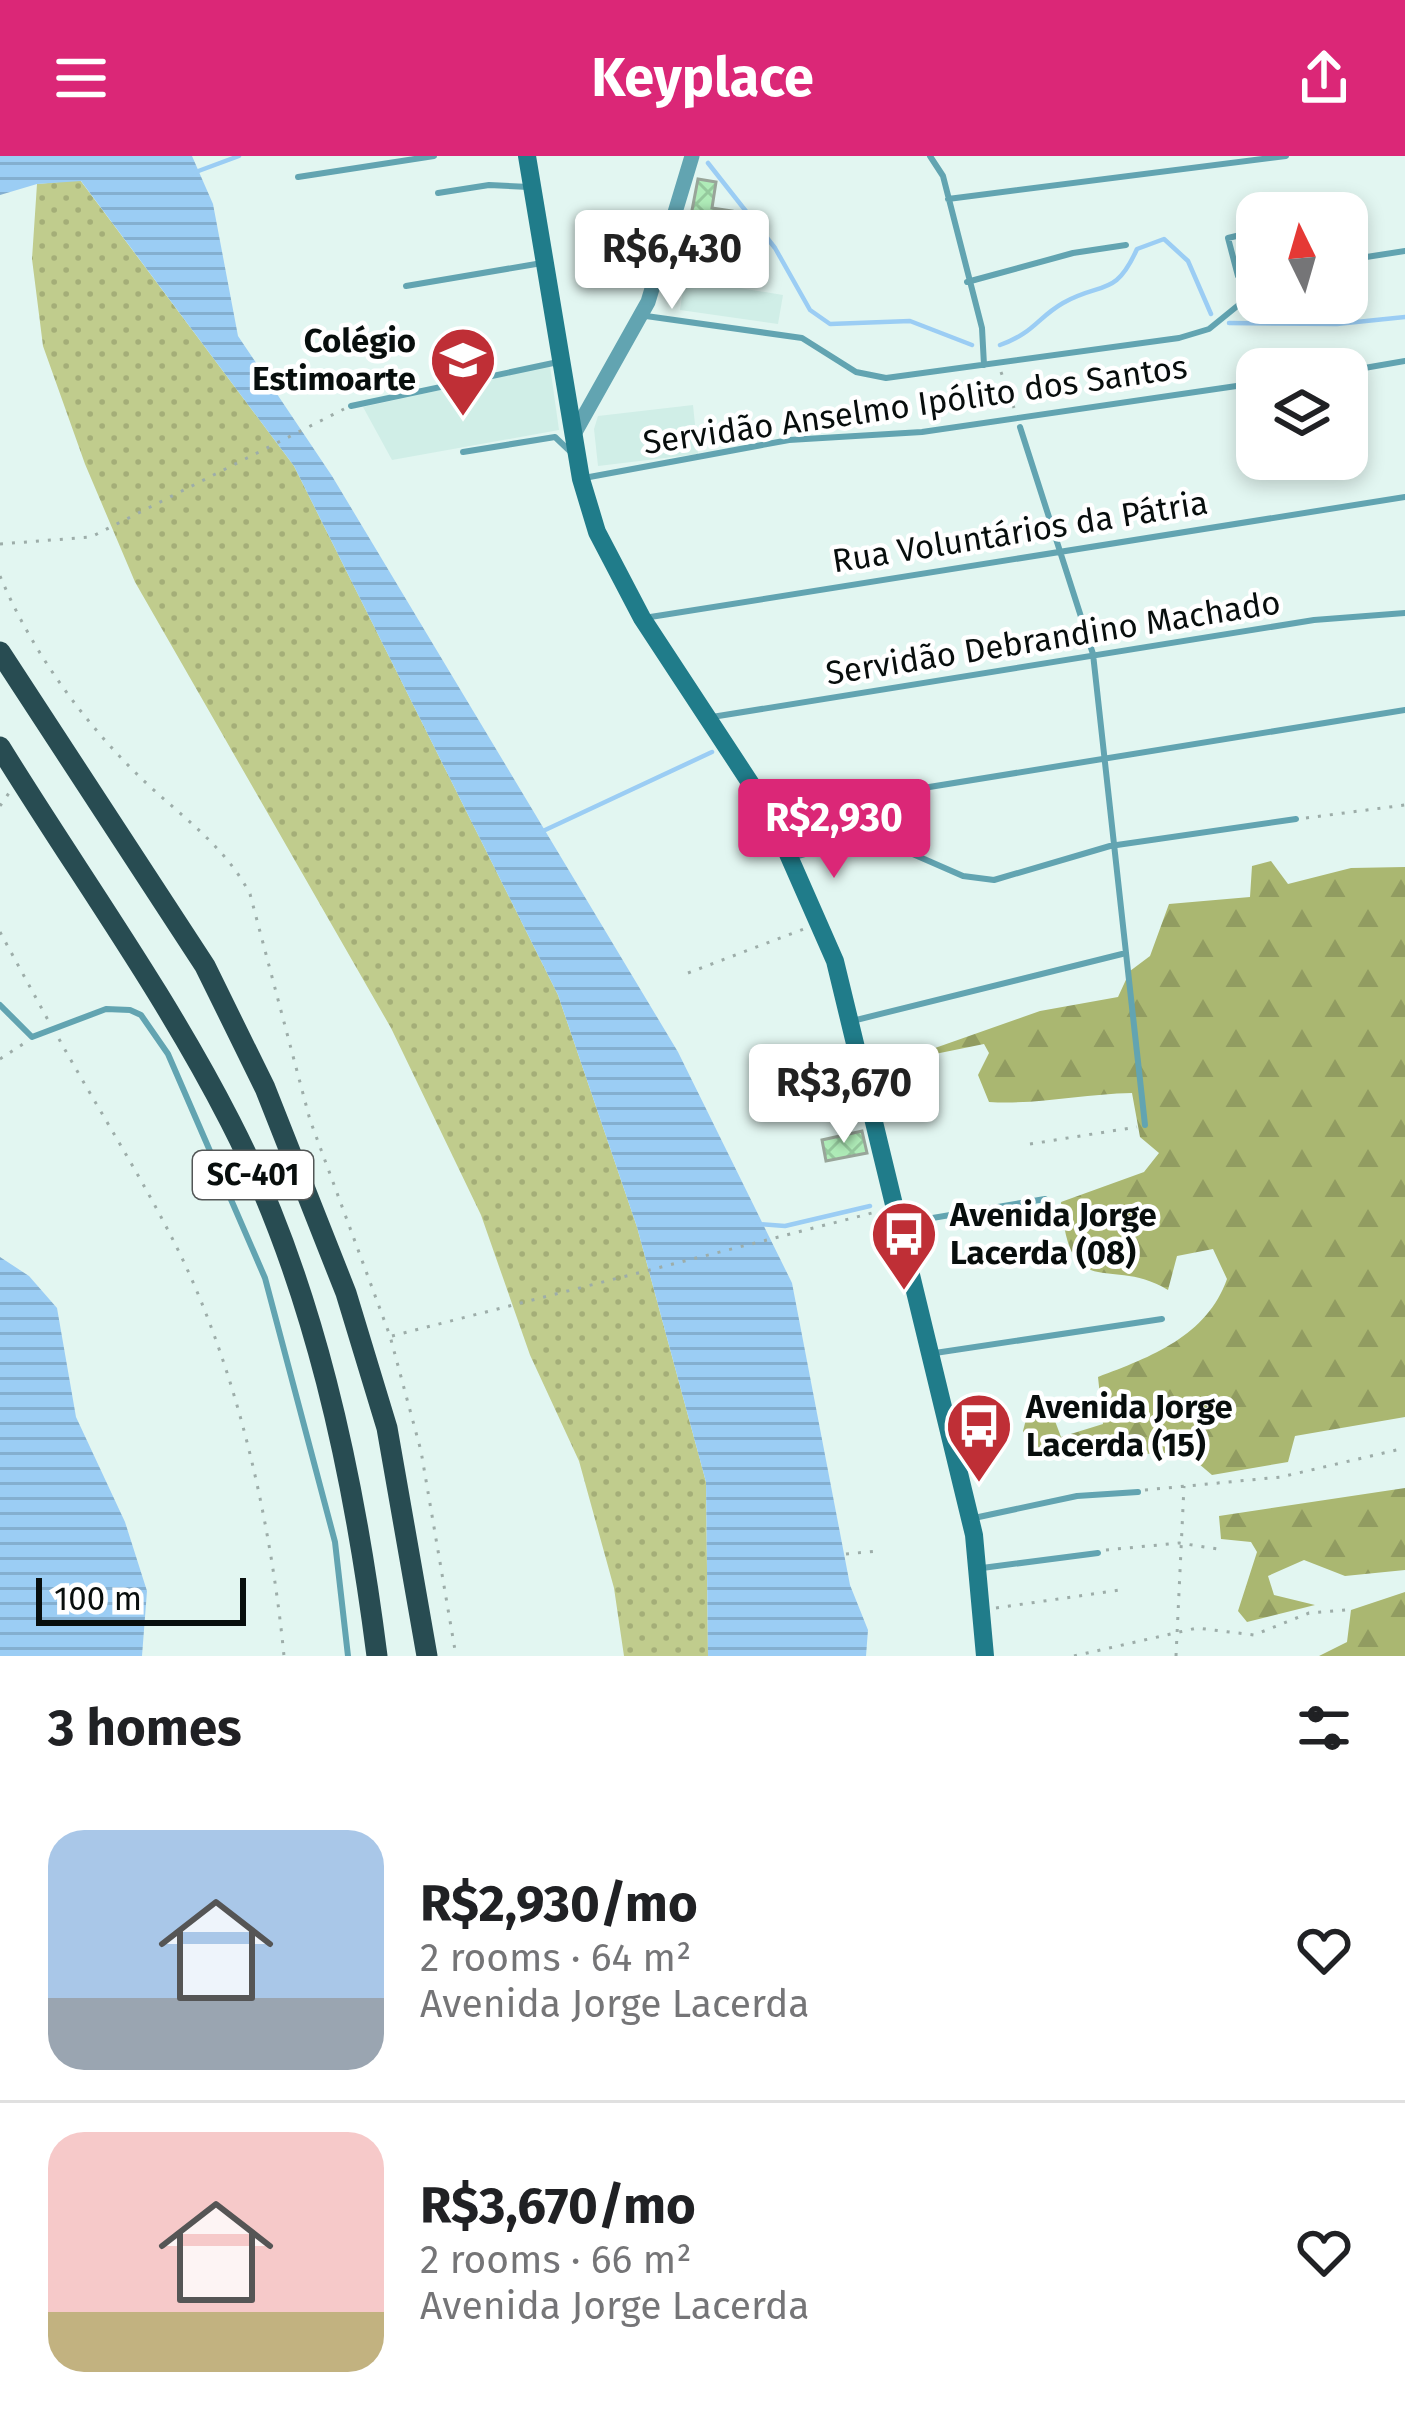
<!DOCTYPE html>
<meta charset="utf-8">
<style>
:root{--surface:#fff;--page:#f6f6f6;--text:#202124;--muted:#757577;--line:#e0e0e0;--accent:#db2777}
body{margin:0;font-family:"Fira Sans",sans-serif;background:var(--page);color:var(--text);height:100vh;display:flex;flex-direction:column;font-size:45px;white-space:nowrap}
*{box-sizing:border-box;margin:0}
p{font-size:39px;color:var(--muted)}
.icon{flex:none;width:66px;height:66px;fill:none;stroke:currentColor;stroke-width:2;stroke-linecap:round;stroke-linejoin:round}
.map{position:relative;height:1500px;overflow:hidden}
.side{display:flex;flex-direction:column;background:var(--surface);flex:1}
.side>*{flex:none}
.needle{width:78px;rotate:355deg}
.tools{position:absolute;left:1236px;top:36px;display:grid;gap:24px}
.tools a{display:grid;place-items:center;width:132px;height:132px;border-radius:24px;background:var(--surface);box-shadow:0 6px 18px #0003;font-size:60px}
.scale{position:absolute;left:36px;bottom:30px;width:210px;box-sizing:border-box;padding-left:12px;border:6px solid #080e0d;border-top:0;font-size:33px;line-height:42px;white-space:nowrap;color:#080e0d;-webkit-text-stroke:9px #fff;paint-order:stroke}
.price{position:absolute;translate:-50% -102px;padding:0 27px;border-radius:12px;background:#fff;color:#222;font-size:39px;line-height:78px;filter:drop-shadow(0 3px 6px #0008)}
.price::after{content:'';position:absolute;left:50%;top:72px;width:36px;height:27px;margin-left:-18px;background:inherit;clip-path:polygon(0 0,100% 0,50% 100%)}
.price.current{background:var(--accent);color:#fff}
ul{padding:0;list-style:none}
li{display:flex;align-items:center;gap:36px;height:300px;padding:0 48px}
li+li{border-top:3px solid var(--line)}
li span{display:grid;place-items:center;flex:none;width:336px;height:240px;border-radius:36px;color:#555}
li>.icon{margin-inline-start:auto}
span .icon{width:144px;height:144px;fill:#fffc;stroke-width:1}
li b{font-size:51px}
h2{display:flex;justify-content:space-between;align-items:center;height:144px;padding:0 48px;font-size:51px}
header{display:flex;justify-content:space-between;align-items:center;height:156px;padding:0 48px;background:var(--accent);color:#fff;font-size:54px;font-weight:700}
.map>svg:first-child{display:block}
.built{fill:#d0eee7}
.grass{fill:url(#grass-dots)}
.forest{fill:url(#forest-firs)}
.water{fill:url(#water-rules)}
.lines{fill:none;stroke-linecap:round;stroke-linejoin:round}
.stream{stroke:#9bcdf4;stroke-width:4.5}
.building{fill:url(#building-cross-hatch);stroke:#98a599;stroke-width:3}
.path{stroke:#9dada9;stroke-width:3;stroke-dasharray:3 9;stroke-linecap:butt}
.service{stroke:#62a4b1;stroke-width:6}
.tertiary{stroke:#62a4b1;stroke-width:15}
.secondary{stroke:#207c8a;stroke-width:18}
.trunk{stroke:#284c52;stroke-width:21}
.labels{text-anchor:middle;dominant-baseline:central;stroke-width:9;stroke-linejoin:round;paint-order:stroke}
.shield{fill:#fff;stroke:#525656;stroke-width:3}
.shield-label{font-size:30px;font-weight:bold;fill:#080e0d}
.poi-label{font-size:33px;font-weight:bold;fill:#080e0d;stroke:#fff;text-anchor:start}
.street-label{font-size:33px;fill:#080e0d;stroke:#fff}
</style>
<header><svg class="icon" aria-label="menu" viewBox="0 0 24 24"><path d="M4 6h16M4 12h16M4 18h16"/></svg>Keyplace<svg class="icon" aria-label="share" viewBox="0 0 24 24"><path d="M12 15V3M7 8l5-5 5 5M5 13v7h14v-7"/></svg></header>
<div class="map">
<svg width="1405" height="1500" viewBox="0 0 1405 1500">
<defs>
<pattern id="grass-dots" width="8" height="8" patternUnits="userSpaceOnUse" patternTransform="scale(3)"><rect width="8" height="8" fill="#c0cc8d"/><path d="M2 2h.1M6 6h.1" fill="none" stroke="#a4ae78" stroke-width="1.8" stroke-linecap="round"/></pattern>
<pattern id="forest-firs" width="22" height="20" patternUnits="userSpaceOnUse" patternTransform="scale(3)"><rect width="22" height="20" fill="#aab771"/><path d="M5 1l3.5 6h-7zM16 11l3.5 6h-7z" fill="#919c61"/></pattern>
<pattern id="water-rules" width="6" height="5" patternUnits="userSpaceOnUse" patternTransform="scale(3)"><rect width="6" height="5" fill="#9bcdf4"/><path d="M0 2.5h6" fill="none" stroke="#84afd0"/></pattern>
<pattern id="building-cross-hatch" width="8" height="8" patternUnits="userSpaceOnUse" patternTransform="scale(3)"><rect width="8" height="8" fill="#afecb8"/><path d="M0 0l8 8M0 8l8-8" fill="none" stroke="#95c99d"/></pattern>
</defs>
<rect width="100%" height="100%" fill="#e2f6f1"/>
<path class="built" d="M690,85L745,93L740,132L783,139L778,168L680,154Z
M550,210L559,274L392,304L363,251Z
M693,249L698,298L598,310L594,273L598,260Z"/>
<path class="grass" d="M80,24L294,310L558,839L637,1071L706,1326L708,1500H624L614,1432L579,1305L530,1199L481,1059L391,872L135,426L85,308L43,190L32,103L37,28Z"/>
<path class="forest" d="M1271,705L1288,728L1351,712L1405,711V1261L1295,1280L1288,1306L1212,1319L1185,1296L1041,1303L1023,1275L1031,1244L1049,1249L1061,1281L1103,1268L1098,1221C1151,1201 1207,1180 1227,1123L1213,1093L1177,1100L1168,1134C1109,1098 1070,1150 1061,1046L1144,1016L1159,997L1140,981L1132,937C1082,938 1038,949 989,946L978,919L989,897L984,888L935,898V892L1040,855L1118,841L1130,815L1150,800L1169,748L1250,741L1252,710Z
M1405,1332V1414L1345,1420L1304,1404L1268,1420L1274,1439L1315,1449L1247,1466L1238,1455L1257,1396L1251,1386L1221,1383L1219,1360Z
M1405,1436V1500H1319L1347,1486L1351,1454Z"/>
<path class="water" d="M0,0H192L213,48L238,180L332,320L678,896L792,1127L850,1429L868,1474L866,1500H708L706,1326L637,1071L558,839L294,310L81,25L37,28L0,39Z
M0,1101L29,1120L57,1152L76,1261L125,1366L147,1435L142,1500H0Z"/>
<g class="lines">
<path class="stream" d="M708,7L775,92L810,154L830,168L910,165L972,189
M193,17L239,0
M1229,167L1337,168L1405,161
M1000,189C1034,177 1037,162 1063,147C1102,125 1115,142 1137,93L1164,83L1188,105L1211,158
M543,675L712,596
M758,1068L785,1070L870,1050"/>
</g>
<path class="building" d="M698,23L716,26L712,52L732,55L728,81L688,75Z
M862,975L867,997L826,1005L822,984Z"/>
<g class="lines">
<path class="path" d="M1001,216L1014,252
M0,388L91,381L344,253
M0,420C32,496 84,567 143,624C182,661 225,690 250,738L310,964L390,1180L421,1295L456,1500
M0,650L9,637
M1306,662L1405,649
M0,776L48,864
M688,817L804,773
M59,883C99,955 145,1026 181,1100C239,1221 271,1367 284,1500
M0,903L23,888
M1030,988L1137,971
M392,1180L876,1056
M1145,1334L1281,1321L1405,1292
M1106,1394L1179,1387L1218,1393
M846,1398L878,1395
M996,1452L1120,1434
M1074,1500L1197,1472L1254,1479L1309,1457L1346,1454
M1176,1500L1184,1330"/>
<path class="service" d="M930,0L943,20L982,172L984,209
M298,21L434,0
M438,37L489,29L529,31
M948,43L1286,0
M1347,104L1405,95
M967,126L1073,97L1126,89
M406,130L542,107
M1256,136L1238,120L1228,82L1257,75
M646,160L802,182L856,216L886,222L1179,182L1209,173L1257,134
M1347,215L1405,205
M351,250L558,206
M1020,271L1093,498L1145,969
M463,296L555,281L575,300
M584,322L789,284L922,276L1257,227
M644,462L1405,341
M712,561L1314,464L1405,457
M775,656L1405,554
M794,701L852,685L899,692L963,720L994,724L1110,690L1296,663
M0,849L32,881L106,853L130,854L141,859L168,898L265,1122L335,1386L348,1500
M852,865L1122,798
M903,1067L1045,1043
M935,1197L1162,1163
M974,1362L1077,1340L1138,1336
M982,1412L1098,1397"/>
<path class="tertiary" d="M574,278L648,146L692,0"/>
<path class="secondary" d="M527,0L581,323L597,376L642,462L770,657L835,805L974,1379L985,1500"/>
<path class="trunk" d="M0,496L205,810L265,932L346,1137L387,1272L427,1500
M0,591C77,716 163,834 230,965C314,1128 354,1319 377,1500"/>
</g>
<defs>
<g id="school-pin" transform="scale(3.45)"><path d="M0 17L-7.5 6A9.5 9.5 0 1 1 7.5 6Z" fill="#bf2f36" stroke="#fff"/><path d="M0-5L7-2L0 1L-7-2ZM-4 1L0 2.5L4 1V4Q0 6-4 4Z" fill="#fff"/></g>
<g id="bus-pin" transform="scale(3.45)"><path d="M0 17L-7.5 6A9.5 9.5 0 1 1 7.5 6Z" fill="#bf2f36" stroke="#fff"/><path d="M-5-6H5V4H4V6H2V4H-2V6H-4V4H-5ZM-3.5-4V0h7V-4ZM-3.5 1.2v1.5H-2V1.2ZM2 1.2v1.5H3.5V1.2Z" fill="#fff"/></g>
</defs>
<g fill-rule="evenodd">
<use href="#school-pin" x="463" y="204"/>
<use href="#bus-pin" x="904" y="1078"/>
<use href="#bus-pin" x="979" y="1270"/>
</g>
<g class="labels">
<rect class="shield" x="193" y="995" width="120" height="48" rx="9"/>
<g class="shield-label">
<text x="253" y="1019">SC-401</text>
</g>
<g class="poi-label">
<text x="416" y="185" text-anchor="end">Colégio<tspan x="416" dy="38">Estimoarte</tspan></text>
<text x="950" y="1059">Avenida Jorge<tspan x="950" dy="38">Lacerda (08)</tspan></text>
<text x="1026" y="1251">Avenida Jorge<tspan x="1026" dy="38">Lacerda (15)</tspan></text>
</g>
<g class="street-label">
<text transform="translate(915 249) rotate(-8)">Servidão Anselmo Ipólito dos Santos</text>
<text transform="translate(1020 376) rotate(-9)">Rua Voluntários da Pátria</text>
<text transform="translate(1053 482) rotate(-9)">Servidão Debrandino Machado</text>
</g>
</g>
</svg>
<div class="tools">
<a><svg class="needle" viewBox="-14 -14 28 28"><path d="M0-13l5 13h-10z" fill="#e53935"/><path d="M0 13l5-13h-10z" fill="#757577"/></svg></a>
<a><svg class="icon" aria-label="layers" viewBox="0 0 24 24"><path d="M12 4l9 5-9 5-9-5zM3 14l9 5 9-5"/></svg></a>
</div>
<div class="scale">100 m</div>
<b class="price" style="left:672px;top:156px">R$6,430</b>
<b class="price current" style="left:834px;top:725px">R$2,930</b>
<b class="price" style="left:844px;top:990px">R$3,670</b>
</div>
<section class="side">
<h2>3 homes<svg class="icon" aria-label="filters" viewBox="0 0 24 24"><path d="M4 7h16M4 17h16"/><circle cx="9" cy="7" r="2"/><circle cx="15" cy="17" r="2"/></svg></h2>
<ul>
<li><span style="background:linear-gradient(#a9c7e8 70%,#9aa5b1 0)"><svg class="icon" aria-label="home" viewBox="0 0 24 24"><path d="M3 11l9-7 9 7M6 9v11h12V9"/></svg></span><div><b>R$2,930/mo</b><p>2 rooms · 64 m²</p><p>Avenida Jorge Lacerda</p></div><svg class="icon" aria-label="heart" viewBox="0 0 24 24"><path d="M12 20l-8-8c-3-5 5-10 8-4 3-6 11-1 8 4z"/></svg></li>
<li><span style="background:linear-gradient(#f6c9c9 75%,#c2b280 0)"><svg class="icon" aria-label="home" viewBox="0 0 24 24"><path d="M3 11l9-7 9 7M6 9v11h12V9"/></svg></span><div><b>R$3,670/mo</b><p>2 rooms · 66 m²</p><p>Avenida Jorge Lacerda</p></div><svg class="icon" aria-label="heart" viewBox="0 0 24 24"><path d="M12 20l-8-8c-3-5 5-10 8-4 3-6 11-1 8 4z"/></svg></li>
</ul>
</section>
